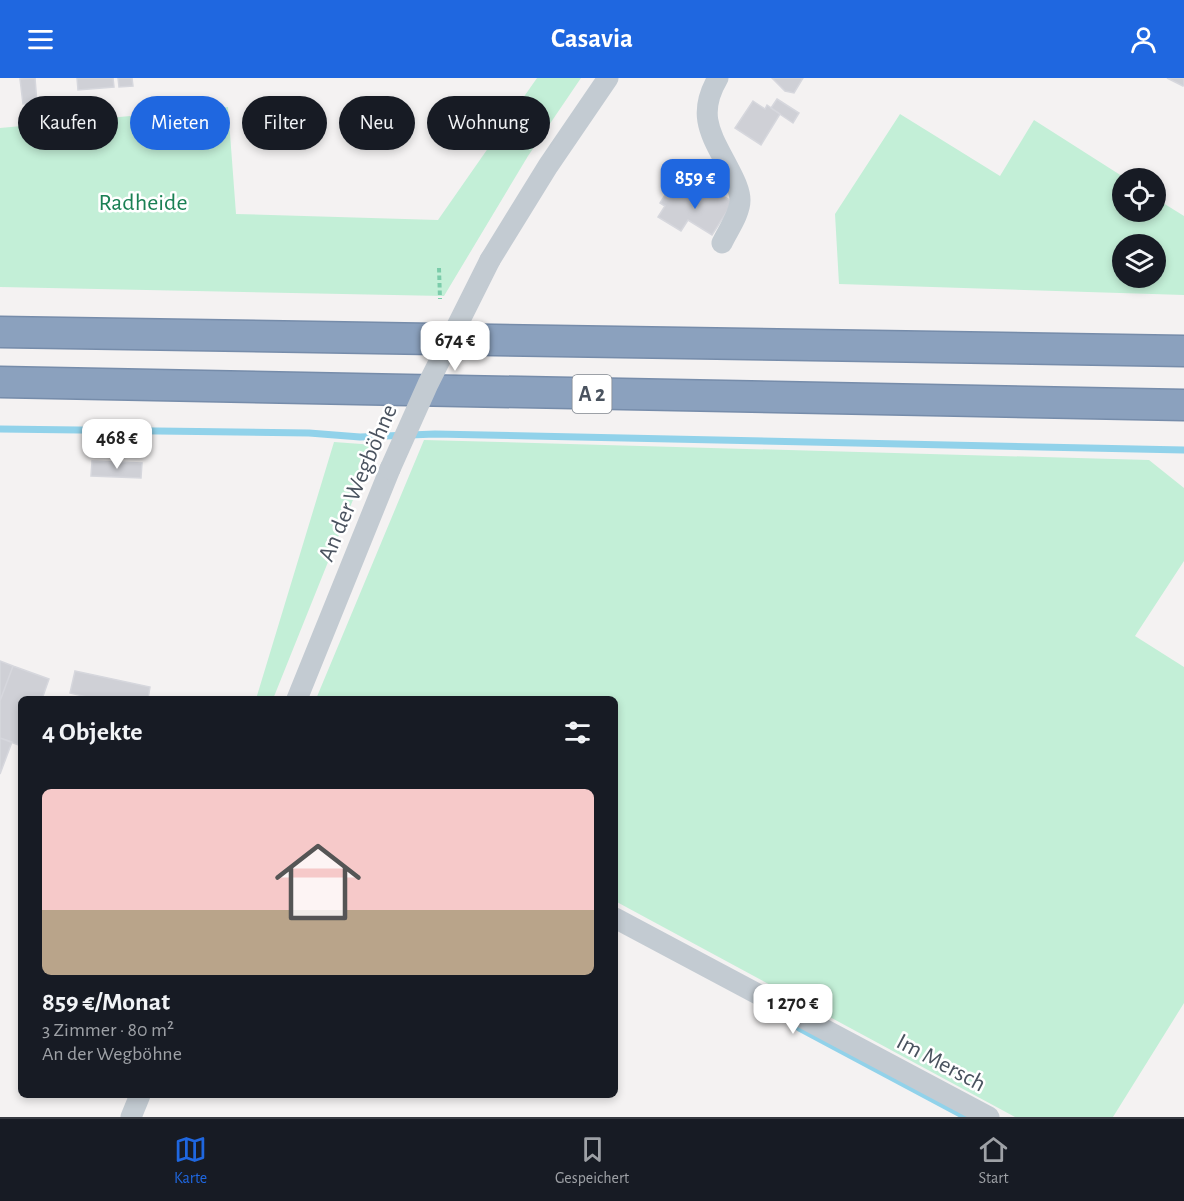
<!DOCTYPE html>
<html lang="de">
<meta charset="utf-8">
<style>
:root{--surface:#171b24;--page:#242831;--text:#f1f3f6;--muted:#9ea1a6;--line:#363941;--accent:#1f67e0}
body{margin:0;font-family:"Alegreya Sans",sans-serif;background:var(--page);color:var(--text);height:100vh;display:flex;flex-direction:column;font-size:22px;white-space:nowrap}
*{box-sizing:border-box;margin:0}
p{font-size:20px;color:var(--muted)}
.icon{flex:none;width:33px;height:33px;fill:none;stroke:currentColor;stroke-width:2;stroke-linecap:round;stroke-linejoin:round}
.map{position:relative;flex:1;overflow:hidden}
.sheet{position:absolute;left:18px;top:618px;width:600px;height:402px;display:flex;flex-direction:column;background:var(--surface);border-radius:9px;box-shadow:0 3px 9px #0003}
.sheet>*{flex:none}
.banner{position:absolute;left:18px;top:18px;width:600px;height:54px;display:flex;gap:12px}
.buttons{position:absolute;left:1112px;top:90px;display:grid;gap:12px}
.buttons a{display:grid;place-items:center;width:54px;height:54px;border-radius:50%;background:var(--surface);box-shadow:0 3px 9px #0003;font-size:30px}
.price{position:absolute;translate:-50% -51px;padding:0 14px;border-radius:12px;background:#fff;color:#222;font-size:20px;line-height:39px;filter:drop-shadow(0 2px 3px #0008)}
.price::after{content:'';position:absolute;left:50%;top:36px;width:18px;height:14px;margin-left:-9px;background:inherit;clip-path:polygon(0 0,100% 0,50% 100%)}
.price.current{background:var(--accent);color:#fff}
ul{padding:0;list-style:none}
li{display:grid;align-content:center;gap:12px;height:318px;padding:0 24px}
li+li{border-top:2px solid var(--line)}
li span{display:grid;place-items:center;height:186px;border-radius:9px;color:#555}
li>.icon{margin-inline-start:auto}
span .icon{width:108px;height:108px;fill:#fffc;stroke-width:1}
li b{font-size:26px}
h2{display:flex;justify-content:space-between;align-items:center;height:72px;padding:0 24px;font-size:26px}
.pill{padding:0 21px;border-radius:27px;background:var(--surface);box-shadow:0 3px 9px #0003;font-size:21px;line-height:54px}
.pill.current{background:var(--accent);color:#fff}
header{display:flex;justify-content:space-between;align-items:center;height:78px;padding:0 24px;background:var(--accent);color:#fff;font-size:27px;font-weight:700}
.tabs{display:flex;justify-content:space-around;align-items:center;height:84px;border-top:2px solid var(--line);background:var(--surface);font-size:16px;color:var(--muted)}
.tabs a{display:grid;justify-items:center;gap:3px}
.tabs .current{color:var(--accent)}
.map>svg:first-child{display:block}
.green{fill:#c3efd7;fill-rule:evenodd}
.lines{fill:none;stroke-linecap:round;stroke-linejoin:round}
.stream{stroke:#91d2ea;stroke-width:7}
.building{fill:#cfd0d6;stroke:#d6d7dd;stroke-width:1.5}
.highway-casing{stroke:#768caa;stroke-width:33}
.path{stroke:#7bccaa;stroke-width:4;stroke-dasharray:4.5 3;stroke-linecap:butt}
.minor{stroke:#c3cbd2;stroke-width:21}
.highway{stroke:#8ba1be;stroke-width:30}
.minor-bridge{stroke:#c3cbd2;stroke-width:21}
.labels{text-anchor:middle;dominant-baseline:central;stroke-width:5;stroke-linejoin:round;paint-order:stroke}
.shield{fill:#fff;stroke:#80878f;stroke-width:1.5}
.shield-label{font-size:22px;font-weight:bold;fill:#4a535f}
.park-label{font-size:24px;fill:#1a8054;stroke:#fff}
.street-label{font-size:24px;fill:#4a535f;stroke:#fff}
</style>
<header><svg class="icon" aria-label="menu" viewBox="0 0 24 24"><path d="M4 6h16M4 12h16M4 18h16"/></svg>Casavia<svg class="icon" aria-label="person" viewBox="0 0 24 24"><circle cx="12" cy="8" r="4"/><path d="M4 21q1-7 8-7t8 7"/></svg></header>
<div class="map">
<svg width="1184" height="1039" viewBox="0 0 1184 1039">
<rect width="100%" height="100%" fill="#f4f2f2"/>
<path class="green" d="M537,0H581L528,78L444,218L0,209V50L228,29L236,136L438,142Z
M900,36L1000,98L1034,42L1125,100H1122V134H1155V120L1184,138V217L839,206L835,136ZM1155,166V200H1122V166Z
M424,362L1149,382L1184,410V483L1135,558L1184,589V925L1113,1039H1015L615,823V621H316Z
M334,364L375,367L273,621H256Z"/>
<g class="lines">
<path class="stream" d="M0,351L309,355L360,359L435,356L1184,372
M799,950L966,1039"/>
</g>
<path class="building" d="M35,0L37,25L23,26L20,1Z
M77,0H113L114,9L78,12Z
M118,0H132L133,8L119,9Z
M772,0H803L794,15L785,13Z
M1167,0H1184V7L1183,8Z
M777,21L799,35L793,45L771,30Z
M753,23L765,31L767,27L780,36L761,67L735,50Z
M677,108L700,122L708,109L733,124L712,157L688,142L681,153L658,139L665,128L660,125L665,117L669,120Z
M92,383L142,385L141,400L91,398Z
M0,583L13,588L0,623Z
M13,588L49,601L42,621H21V668L0,660V623Z
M75,593L150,609L148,621H95L70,615Z
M0,660L12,664L0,696Z"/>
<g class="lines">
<g class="highway-casing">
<path id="highway" d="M0,254L1184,273
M0,304L1184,327"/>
</g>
<path class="path" d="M439,190L440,221"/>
<path class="minor" d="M718,0C695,39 713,59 731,95C735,103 740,113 740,122C740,136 728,152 722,165
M490,182L548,88L608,0
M297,621L390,391
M615,840L989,1039
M131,1039L140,1017"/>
<use href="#highway" class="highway"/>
<path class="minor-bridge" d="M390,391L428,306L490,182"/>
</g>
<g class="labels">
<rect class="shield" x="572.5" y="297" width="39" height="38" rx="4.5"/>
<g class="shield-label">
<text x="592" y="316">A 2</text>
</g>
<g class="park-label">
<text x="143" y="125">Radheide</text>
</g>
<g class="street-label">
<text transform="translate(358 405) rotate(-67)">An der Wegböhne</text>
<text transform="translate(941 985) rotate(28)">Im Mersch</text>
</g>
</g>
</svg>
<div class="buttons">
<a><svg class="icon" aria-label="locate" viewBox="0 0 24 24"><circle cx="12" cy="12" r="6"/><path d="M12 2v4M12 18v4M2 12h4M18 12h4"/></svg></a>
<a><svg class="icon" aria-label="layers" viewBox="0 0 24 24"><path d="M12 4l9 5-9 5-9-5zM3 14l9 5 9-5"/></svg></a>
</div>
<b class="price current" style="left:695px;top:132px">859 €</b>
<b class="price" style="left:455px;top:294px">674 €</b>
<b class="price" style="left:117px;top:392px">468 €</b>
<b class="price" style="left:793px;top:957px">1 270 €</b>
<div class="banner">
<a class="pill">Kaufen</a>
<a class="pill current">Mieten</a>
<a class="pill">Filter</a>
<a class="pill">Neu</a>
<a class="pill">Wohnung</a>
</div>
<section class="sheet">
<h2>4 Objekte<svg class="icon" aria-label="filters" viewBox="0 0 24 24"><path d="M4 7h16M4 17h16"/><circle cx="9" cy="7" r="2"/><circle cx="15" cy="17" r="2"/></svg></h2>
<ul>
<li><span style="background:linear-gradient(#f6c9c9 65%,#b9a48a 0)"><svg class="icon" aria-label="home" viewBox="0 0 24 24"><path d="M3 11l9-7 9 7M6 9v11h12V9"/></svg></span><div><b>859 €/Monat</b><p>3 Zimmer · 80 m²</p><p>An der Wegböhne</p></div></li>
</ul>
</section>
</div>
<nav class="tabs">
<a class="current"><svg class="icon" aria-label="map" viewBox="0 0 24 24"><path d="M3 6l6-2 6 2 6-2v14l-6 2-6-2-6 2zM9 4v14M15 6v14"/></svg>Karte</a>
<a><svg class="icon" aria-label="saved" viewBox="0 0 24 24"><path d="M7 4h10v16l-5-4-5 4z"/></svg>Gespeichert</a>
<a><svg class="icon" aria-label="home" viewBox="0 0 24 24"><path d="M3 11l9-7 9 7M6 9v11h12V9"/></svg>Start</a>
</nav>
